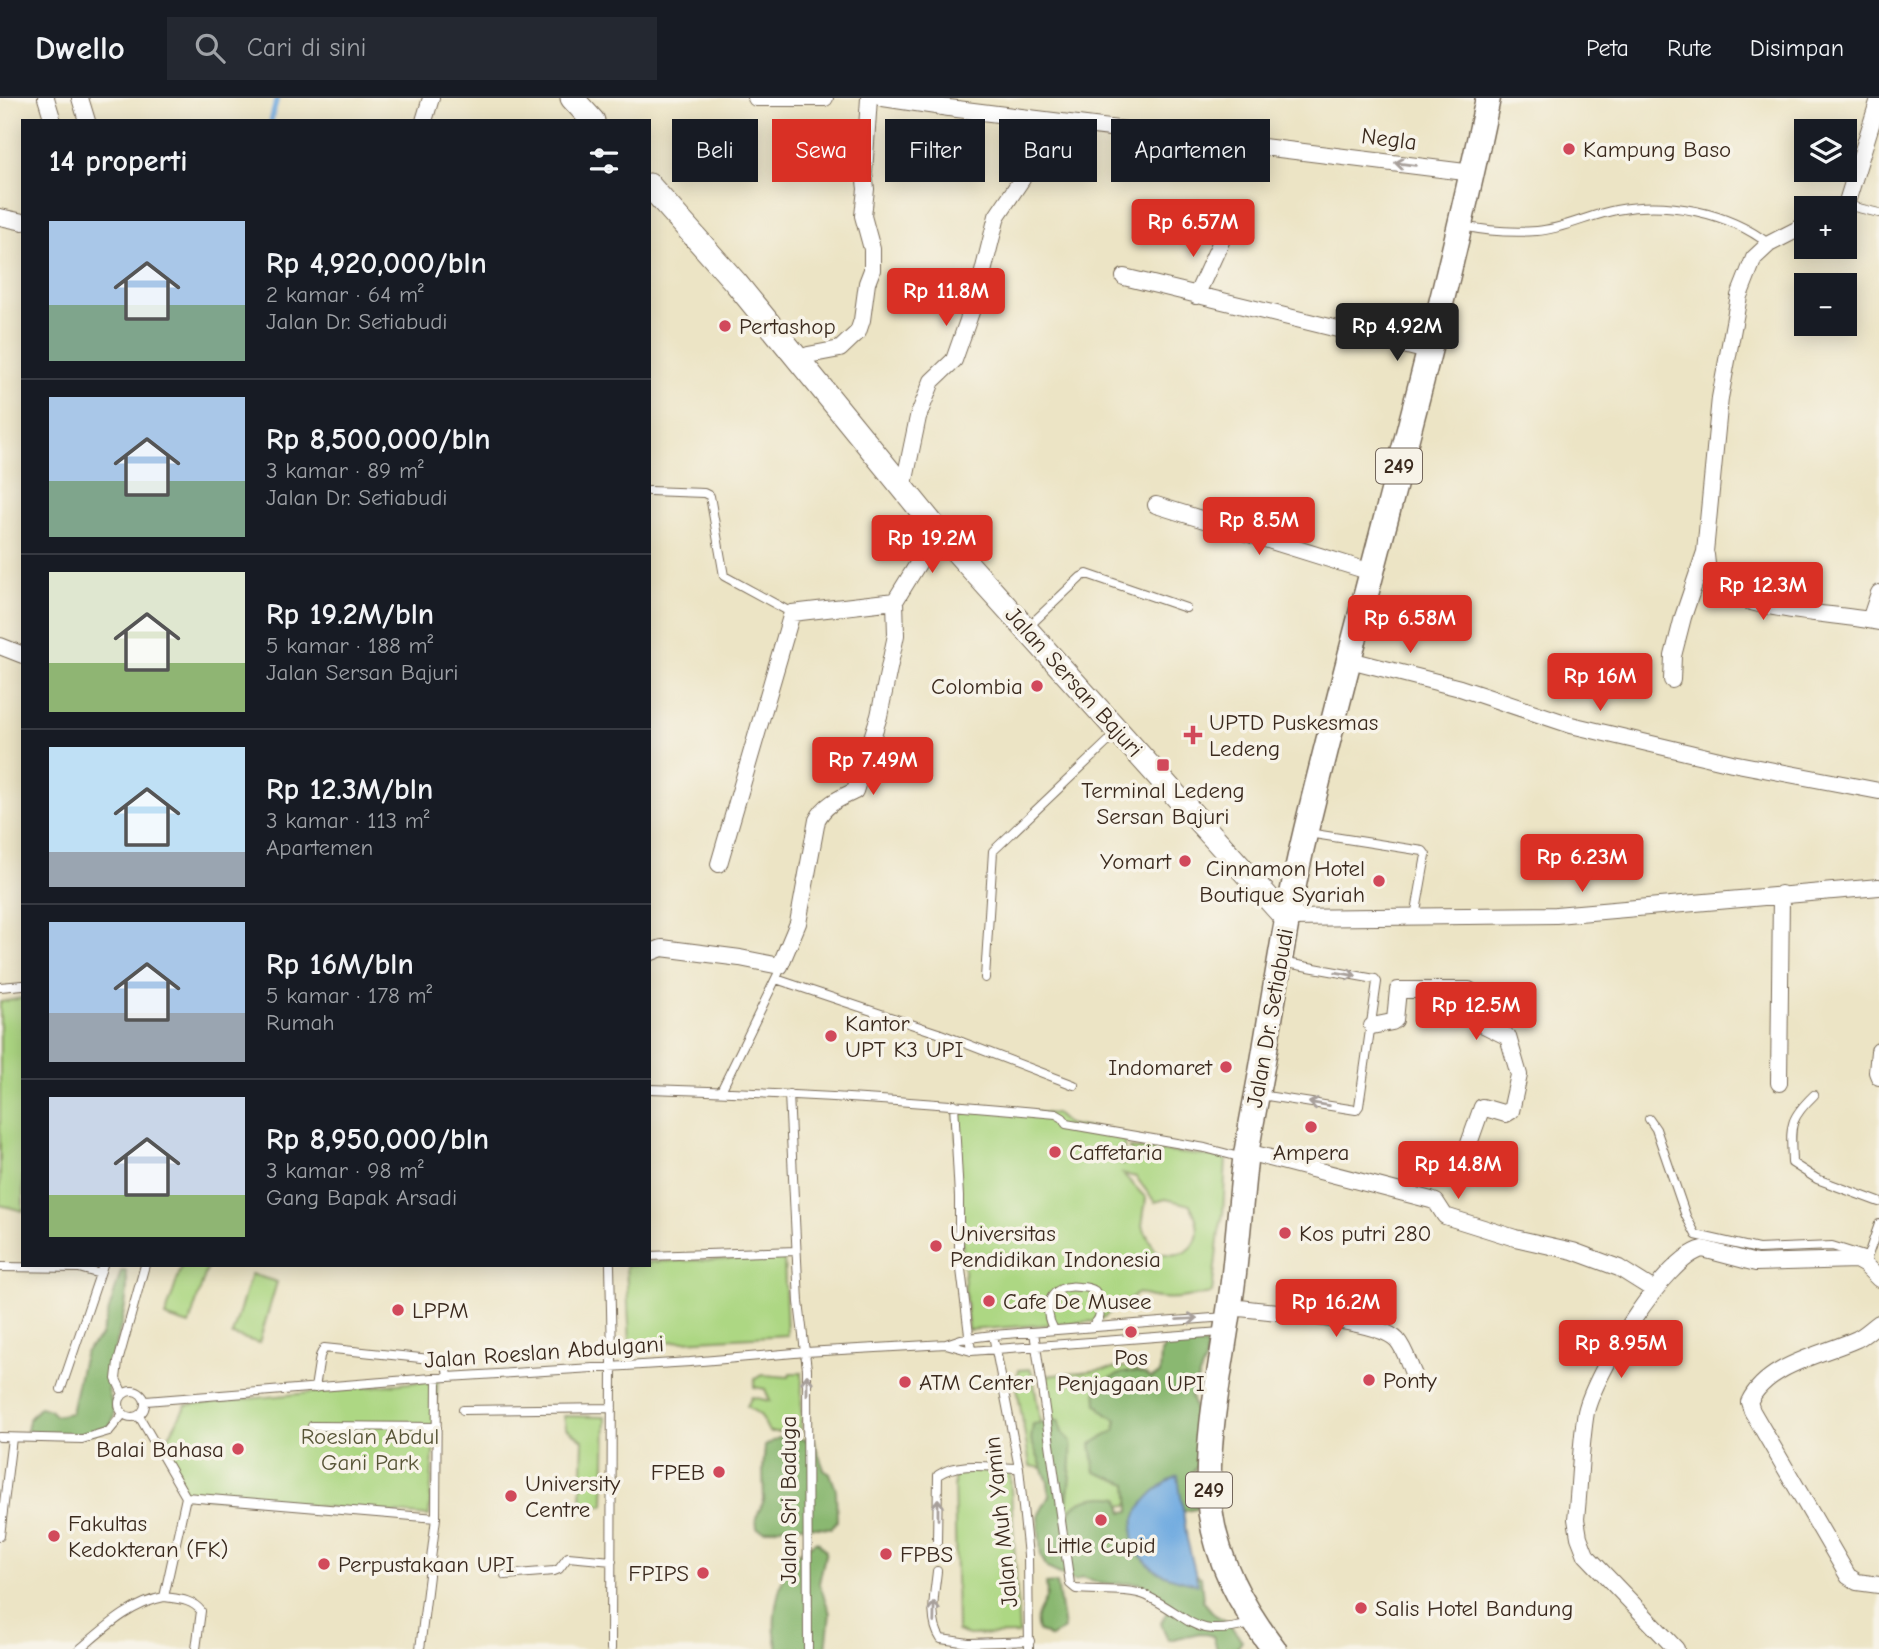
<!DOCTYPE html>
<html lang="id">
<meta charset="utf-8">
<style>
:root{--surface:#171b24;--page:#242831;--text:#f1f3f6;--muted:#9ea1a6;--line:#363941;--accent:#d93025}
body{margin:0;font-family:"Comic Neue",sans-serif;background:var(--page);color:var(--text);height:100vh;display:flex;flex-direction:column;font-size:26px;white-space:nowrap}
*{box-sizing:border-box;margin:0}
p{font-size:23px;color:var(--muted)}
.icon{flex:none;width:38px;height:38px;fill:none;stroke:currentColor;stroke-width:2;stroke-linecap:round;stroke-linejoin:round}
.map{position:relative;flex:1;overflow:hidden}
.sheet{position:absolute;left:21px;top:21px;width:630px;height:1148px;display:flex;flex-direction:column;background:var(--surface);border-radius:0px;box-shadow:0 4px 18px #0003}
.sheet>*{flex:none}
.banner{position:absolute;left:672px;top:21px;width:665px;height:63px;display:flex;gap:14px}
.fabs{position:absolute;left:1794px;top:21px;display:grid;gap:14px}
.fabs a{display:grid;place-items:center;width:63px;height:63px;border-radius:0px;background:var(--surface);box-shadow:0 4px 18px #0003;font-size:35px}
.price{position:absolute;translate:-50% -60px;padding:0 16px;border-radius:7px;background:var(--accent);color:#fff;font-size:23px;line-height:46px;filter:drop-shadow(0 2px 4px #0008)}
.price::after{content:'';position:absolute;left:50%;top:42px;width:21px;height:16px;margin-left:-10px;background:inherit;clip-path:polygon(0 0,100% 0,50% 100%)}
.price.selected{background:#222;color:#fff}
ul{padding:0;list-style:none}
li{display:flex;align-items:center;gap:21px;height:175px;padding:0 28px}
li+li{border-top:2px solid var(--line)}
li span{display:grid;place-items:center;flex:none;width:196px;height:140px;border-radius:0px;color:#555}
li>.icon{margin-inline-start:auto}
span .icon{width:84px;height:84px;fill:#fffc;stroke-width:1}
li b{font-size:30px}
h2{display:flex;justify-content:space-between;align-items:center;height:84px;padding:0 28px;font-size:30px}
.chip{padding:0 24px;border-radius:0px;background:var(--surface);box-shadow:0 4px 18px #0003;font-size:24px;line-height:63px}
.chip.selected{background:var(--accent);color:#fff}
header{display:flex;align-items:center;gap:42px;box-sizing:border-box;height:98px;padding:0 35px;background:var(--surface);border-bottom:2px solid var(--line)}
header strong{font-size:33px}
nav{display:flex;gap:38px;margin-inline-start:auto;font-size:24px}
.search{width:490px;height:63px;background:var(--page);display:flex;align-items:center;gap:18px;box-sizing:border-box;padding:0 24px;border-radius:0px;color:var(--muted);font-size:26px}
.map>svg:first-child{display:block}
.green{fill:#add783;stroke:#748050;stroke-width:2;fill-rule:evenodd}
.forest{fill:#8ab871;stroke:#627148;stroke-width:2}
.water{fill:#70aae0;stroke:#566a7f;stroke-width:2}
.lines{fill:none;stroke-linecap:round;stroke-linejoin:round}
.stream{stroke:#70aae0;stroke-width:5}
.lane-casing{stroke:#796b58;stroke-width:10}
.street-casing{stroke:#796b58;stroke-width:18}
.secondary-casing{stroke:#796b58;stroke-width:25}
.primary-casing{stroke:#796b58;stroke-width:27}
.lane{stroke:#fff;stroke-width:8}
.street{stroke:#fff;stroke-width:16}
.secondary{stroke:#fff;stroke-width:23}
.primary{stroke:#fff;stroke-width:24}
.oneway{stroke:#a79f9a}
.poi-dot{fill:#d1495b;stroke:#f7f3e8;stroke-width:2.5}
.labels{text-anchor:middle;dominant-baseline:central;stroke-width:7;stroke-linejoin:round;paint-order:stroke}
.shield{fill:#f7f3e8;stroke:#73665b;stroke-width:2}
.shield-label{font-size:21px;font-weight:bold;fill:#3b2a1e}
.street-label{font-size:23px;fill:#3b2a1e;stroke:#f7f3e8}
.poi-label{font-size:23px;fill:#3b2a1e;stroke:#f7f3e8;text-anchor:start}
.park-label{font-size:23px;fill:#585537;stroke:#f7f3e8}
</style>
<header>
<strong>Dwello</strong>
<div class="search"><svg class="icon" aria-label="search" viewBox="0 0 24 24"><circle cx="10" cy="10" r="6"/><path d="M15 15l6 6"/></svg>Cari di sini</div>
<nav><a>Peta</a><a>Rute</a><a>Disimpan</a></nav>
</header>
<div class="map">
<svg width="1879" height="1551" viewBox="0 0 1879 1551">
<rect width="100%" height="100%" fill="#f7f3e8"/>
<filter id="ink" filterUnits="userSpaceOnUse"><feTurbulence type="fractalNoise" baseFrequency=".0143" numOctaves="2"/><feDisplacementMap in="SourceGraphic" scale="14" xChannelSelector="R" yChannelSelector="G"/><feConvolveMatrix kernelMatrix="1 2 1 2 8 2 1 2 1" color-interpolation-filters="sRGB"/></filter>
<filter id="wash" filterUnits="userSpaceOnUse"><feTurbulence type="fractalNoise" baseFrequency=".00686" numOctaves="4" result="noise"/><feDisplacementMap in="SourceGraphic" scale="28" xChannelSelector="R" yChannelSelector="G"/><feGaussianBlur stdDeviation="1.57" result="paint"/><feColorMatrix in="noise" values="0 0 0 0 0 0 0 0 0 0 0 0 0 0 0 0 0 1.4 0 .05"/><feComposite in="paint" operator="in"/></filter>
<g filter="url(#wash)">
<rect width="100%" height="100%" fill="#ece4c5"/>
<path class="green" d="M23,900V1113L0,1107V904Z
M956,1009L1056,1016L1067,1026L1125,1036L1123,1067L1128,1064L1131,1057L1129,1050L1226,1060L1223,1116L1219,1134L1212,1195C1186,1199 1164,1205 1138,1195L1098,1223L968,1232L959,1099ZM1123,1076L1136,1079L1155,1104L1166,1101L1190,1107C1208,1138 1194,1165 1156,1154L1142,1128L1146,1100Z
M784,1159L787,1237L630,1246L626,1167H649V1164Z
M182,1167H208L189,1227L165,1219Z
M251,1176L277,1184L259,1245L232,1237Z
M1134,1268L1140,1280L1144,1377L1128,1407L1063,1411L1046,1278Z
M1030,1271L1033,1277L1047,1371L1030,1368L1016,1283L1019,1272Z
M790,1275H802L801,1334H769L761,1318L747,1308L752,1299L770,1303L765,1291L754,1289L755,1281L763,1277L789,1279Z
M438,1282L429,1418L186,1397L164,1347L186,1307Z
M564,1318L606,1319L604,1408L581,1406L583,1342L566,1330Z
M960,1373H1010L1019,1536L969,1537L957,1533L954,1377Z"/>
<path class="forest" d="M121,1173H126C132,1205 112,1252 108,1285C106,1300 120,1311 111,1326C101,1341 43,1339 27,1334L29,1321L40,1309L50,1312L55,1318L71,1315L82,1264L85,1254L101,1238Z
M1182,1245L1207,1247L1206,1261L1191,1298L1195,1312L1204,1329L1201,1364L1188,1379L1200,1403L1196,1411L1184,1413L1174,1411L1178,1471L1201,1479L1203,1503L1215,1517L1226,1523L1242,1542L1237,1551H1217L1213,1538L1200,1535L1168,1542L1161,1525L1171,1507L1141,1485L1102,1486L1082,1479L1075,1483L1047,1470L1041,1458L1038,1418L1049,1398L1048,1384L1031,1342L1033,1326L1058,1322L1062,1334L1071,1343C1073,1374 1066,1397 1066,1426L1068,1429C1069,1425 1068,1421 1069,1418C1073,1398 1103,1398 1119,1400L1123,1414L1130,1413L1128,1386L1095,1374L1091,1346L1115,1332L1117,1322L1106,1316L1097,1306L1096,1291C1109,1276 1134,1268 1151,1280L1160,1276L1161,1255L1166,1247Z
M780,1339L813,1342L824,1371L830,1375L836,1392L837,1423L831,1430L788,1427L764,1433L757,1430L756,1420L764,1402L763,1372L765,1348Z
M817,1443L826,1453L819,1485L830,1515L826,1551H778C769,1520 779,1491 789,1461Z
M1057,1485L1064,1531L1051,1540L1038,1533C1033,1513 1042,1514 1046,1499C1048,1495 1046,1490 1046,1486Z"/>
<path class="water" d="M1178,1378L1187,1441L1198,1486C1181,1482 1160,1479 1147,1465C1114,1432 1144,1394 1178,1378Z"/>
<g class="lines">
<path class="stream" d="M271,23L277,0"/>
</g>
</g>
<g filter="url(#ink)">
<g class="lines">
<g class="lane-casing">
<path id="lane" d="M1846,107L1879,115
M1462,128C1487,133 1512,135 1537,133C1564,131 1589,117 1616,112C1667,102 1728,114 1769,146
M649,393L704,395L710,398L724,478L792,515
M1027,530L1081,479L1087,476L1186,510
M1308,735L1423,753L1426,757L1415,819
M985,880L993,753L1116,636
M776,881L938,935L1074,987
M0,889L23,887
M649,991C785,995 920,1003 1056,1016L1063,1020L1066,1026L1205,1050L1243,1060
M721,993L778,876
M789,996L799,1204L807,1271L808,1551
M1260,997L1356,1012L1359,1008L1377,884L1375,881L1281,864
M1814,997C1787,1023 1791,1029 1792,1065L1817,1081L1879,1104
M954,1006L959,1099V1155L971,1253
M1649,1021L1656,1031L1686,1118L1696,1137L1758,1151L1832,1148L1867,1159
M649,1158L796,1153
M1866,1163L1879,1126
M610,1167L612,1257L611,1551
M0,1169L79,1170L100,1176
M1054,1232C1041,1210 1050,1185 1079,1189C1084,1189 1091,1190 1095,1193C1099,1197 1099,1204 1099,1209C1101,1218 1099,1222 1092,1228
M1034,1234L1070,1486L1076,1491C1095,1493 1130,1490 1147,1498C1194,1521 1191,1541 1251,1526
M993,1237L1019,1370L1028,1458L1029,1551
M946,1246L971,1253L1221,1234
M315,1290L320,1258L324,1250L440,1262L446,1265L448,1279
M61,1291L103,1167
M119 1306a13 13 0 1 1 26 0a13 13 0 1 1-26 0Z
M123,1296L116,1281L118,1264L145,1167
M146,1303L432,1280L690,1264L806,1254L946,1246L961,1241L993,1237L1226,1219
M463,1312L612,1310
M139,1318L186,1399L164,1499C177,1501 192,1501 201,1513L196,1551
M312,1328L437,1329
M0,1339L82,1341L109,1333L123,1316
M186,1399L436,1420
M0,1438L12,1340
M937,1444L938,1377C959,1362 994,1370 1019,1370
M937,1473C935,1494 928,1522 941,1541L969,1545L1030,1543
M505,1477L554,1473L559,1471L568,1459L612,1463
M80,1551C105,1530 131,1505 164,1499
M420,1551L436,1420L437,1280"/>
</g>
<g class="street-casing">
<path id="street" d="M46,0L53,23
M80,0L87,23
M756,0H825
M883,0L949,10L1473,75
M424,23L431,0
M1840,110L1846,107L1879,1
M0,119L23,124
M1124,179L1428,253
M1196,198L1223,139
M801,266L808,257L840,251L858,234L862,222L867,185L872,172V151L863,118L866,91L864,75L869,0
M903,391L918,319L932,283L954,262L978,194L997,118L1022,81L1029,59L1035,21
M1156,407L1371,474
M1706,457C1707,464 1707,477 1712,483C1733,514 1843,515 1879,524
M895,503L938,433
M1870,522L1879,495
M0,548L23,557
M1350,562L1460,590L1571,627L1732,665L1879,693
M1672,582L1673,558L1683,519L1705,454L1720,300L1739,198L1754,160L1769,146L1806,127
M719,766L792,515L895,503
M1286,820L1556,817L1879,789
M649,855L662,850L740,860L780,868L798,825L817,722C825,706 840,700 855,693L879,618L896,537L895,503
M1372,928L1392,924L1395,922L1398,892H1469L1474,896L1476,923L1508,939L1519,977L1511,1013L1506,1016L1482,1009L1466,1054
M1879,953L1877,974L1879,979
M1779,985L1781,796
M1247,1054L1431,1102L1436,1104L1445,1118L1515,1140L1573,1153L1619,1170L1654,1192
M1230,1209C1262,1213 1378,1221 1397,1242C1405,1251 1409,1267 1414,1277
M1879,1225C1872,1230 1865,1237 1857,1241C1822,1257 1767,1266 1749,1304L1752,1313L1848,1478L1857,1484L1879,1487
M1676,1551L1586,1457L1579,1439L1576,1421C1580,1386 1580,1349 1586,1314C1594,1277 1665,1159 1703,1151L1756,1165L1856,1162L1865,1167L1879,1181"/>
</g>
<g class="secondary-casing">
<path id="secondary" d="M572,0L593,23
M649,87L736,185L938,433L1286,820"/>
</g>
<g class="primary-casing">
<path id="primary" d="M1274,1551C1240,1507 1212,1454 1209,1398C1206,1324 1226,1249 1234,1175C1238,1138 1241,1100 1245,1063C1251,1024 1260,984 1266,945C1278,874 1289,802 1306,732C1365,488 1437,246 1488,0"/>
</g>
<use href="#lane" class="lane"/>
<use href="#street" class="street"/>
<use href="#secondary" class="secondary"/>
<use href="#primary" class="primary"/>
</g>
<defs><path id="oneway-shaft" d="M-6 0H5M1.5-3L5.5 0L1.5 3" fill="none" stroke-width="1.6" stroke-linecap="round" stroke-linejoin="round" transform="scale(1.75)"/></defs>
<g class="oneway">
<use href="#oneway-shaft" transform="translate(1405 66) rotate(-173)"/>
<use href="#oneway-shaft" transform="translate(1346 876) rotate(10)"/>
<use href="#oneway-shaft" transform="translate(1319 1006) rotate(-171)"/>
<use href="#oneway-shaft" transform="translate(1187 1221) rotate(-3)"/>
<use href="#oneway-shaft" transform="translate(807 1287) rotate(-90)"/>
<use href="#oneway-shaft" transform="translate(938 1411) rotate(-90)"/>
<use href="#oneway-shaft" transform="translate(934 1514) rotate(-89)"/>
</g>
</g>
<g class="poi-dot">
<circle cx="1569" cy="51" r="7"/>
<circle cx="725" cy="228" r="7"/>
<circle cx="1037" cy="588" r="7"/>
<path d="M1189.5 626.5h7v7h7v7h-7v7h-7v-7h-7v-7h7z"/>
<rect x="1156" y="660" width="14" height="14" rx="3.5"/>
<circle cx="1185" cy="763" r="7"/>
<circle cx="1379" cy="783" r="7"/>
<circle cx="831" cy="938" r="7"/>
<circle cx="1226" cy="969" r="7"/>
<circle cx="1311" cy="1029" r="7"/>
<circle cx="1055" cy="1054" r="7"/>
<circle cx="1285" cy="1135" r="7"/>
<circle cx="936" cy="1148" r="7"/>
<circle cx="989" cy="1203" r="7"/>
<circle cx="398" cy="1212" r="7"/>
<circle cx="1131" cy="1234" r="7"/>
<circle cx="1369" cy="1282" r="7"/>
<circle cx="905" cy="1284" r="7"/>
<circle cx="238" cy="1351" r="7"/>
<circle cx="719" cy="1374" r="7"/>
<circle cx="511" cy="1398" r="7"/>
<circle cx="1101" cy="1422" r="7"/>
<circle cx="54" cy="1438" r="7"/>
<circle cx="886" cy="1456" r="7"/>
<circle cx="324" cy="1466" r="7"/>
<circle cx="703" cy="1475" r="7"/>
<circle cx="1361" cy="1510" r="7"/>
</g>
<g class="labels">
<g class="shield">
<rect x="1376" y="350.5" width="46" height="35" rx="5"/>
<rect x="1186" y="1374.5" width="46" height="35" rx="5"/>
</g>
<g class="shield-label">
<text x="1399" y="368">249</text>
<text x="1209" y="1392">249</text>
</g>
<g class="street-label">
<text transform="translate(1389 41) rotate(7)">Negla</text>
<text transform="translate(1074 584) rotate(48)">Jalan Sersan Bajuri</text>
<text transform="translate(1270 920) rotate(-80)">Jalan Dr. Setiabudi</text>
<text transform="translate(544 1254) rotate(-4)">Jalan Roeslan Abdulgani</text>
<text transform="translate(788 1402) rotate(-90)">Jalan Sri Baduga</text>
<text transform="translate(1001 1424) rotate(-96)">Jalan Muh Yamin</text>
</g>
<g class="poi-label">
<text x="1583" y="51">Kampung Baso</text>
<text x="739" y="228">Pertashop</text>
<text x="1023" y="588" text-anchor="end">Colombia</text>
<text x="1209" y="624">UPTD Puskesmas<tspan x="1209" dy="26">Ledeng</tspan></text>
<text x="1163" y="692" text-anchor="middle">Terminal Ledeng<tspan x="1163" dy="26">Sersan Bajuri</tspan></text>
<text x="1171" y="763" text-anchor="end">Yomart</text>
<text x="1365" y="770" text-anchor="end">Cinnamon Hotel<tspan x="1365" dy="26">Boutique Syariah</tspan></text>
<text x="845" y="925">Kantor<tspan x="845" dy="26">UPT K3 UPI</tspan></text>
<text x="1212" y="969" text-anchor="end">Indomaret</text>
<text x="1069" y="1054">Caffetaria</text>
<text x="1311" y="1054" text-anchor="middle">Ampera</text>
<text x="950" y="1135">Universitas<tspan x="950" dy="26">Pendidikan Indonesia</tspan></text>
<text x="1299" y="1135">Kos putri 280</text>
<text x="1003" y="1203">Cafe De Musee</text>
<text x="412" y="1212">LPPM</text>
<text x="1131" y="1259" text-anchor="middle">Pos<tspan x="1131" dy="26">Penjagaan UPI</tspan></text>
<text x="1383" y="1282">Ponty</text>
<text x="919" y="1284">ATM Center</text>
<text x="224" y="1351" text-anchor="end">Balai Bahasa</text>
<text x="705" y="1374" text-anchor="end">FPEB</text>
<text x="525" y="1385">University<tspan x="525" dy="26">Centre</tspan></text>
<text x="68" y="1425">Fakultas<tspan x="68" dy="26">Kedokteran (FK)</tspan></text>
<text x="1101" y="1447" text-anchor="middle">Little Cupid</text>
<text x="900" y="1456">FPBS</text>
<text x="338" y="1466">Perpustakaan UPI</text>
<text x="689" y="1475" text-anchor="end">FPIPS</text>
<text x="1375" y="1510">Salis Hotel Bandung</text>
</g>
<g class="park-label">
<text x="370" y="1338">Roeslan Abdul<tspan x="370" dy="26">Gani Park</tspan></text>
</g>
</g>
</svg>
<div class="fabs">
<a><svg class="icon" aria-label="layers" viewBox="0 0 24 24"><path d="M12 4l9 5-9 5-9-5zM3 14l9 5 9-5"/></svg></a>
<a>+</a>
<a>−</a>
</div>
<b class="price" style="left:1193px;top:161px">Rp 6.57M</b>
<b class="price" style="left:946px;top:230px">Rp 11.8M</b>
<b class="price selected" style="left:1397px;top:265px">Rp 4.92M</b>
<b class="price" style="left:1259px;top:459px">Rp 8.5M</b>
<b class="price" style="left:932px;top:477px">Rp 19.2M</b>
<b class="price" style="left:1763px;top:524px">Rp 12.3M</b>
<b class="price" style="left:1410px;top:557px">Rp 6.58M</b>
<b class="price" style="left:1600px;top:615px">Rp 16M</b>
<b class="price" style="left:873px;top:699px">Rp 7.49M</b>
<b class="price" style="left:1582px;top:796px">Rp 6.23M</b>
<b class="price" style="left:1476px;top:944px">Rp 12.5M</b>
<b class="price" style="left:1458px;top:1103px">Rp 14.8M</b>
<b class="price" style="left:1336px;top:1241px">Rp 16.2M</b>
<b class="price" style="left:1621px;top:1282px">Rp 8.95M</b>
<div class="banner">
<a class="chip">Beli</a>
<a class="chip selected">Sewa</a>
<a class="chip">Filter</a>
<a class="chip">Baru</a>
<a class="chip">Apartemen</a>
</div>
<section class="sheet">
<h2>14 properti<svg class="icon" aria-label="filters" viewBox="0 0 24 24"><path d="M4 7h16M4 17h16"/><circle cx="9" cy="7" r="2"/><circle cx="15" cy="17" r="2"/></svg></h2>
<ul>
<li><span style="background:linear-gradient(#a9c7e8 60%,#7fa58c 0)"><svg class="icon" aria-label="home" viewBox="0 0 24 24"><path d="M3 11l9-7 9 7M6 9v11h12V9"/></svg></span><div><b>Rp 4,920,000/bln</b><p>2 kamar · 64 m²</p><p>Jalan Dr. Setiabudi</p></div></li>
<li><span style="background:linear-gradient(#a9c7e8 60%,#7fa58c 0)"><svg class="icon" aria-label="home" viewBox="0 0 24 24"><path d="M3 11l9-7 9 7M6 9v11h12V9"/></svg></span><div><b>Rp 8,500,000/bln</b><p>3 kamar · 89 m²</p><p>Jalan Dr. Setiabudi</p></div></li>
<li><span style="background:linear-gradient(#dfe7d0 65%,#8fb573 0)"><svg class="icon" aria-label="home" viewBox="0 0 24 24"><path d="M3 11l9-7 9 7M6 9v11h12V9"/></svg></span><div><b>Rp 19.2M/bln</b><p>5 kamar · 188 m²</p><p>Jalan Sersan Bajuri</p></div></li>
<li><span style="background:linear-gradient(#bfe0f5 75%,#9aa5b1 0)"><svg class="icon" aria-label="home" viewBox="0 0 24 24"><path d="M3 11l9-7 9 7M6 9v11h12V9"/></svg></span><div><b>Rp 12.3M/bln</b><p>3 kamar · 113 m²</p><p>Apartemen</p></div></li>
<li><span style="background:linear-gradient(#a9c7e8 65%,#9aa5b1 0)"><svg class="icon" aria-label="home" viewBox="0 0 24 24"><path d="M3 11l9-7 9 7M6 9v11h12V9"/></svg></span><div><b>Rp 16M/bln</b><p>5 kamar · 178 m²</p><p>Rumah</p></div></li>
<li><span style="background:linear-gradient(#c9d6e8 70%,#8fb573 0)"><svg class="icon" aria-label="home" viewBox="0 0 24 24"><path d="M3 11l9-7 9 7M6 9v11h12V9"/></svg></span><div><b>Rp 8,950,000/bln</b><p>3 kamar · 98 m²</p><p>Gang Bapak Arsadi</p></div></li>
</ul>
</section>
</div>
